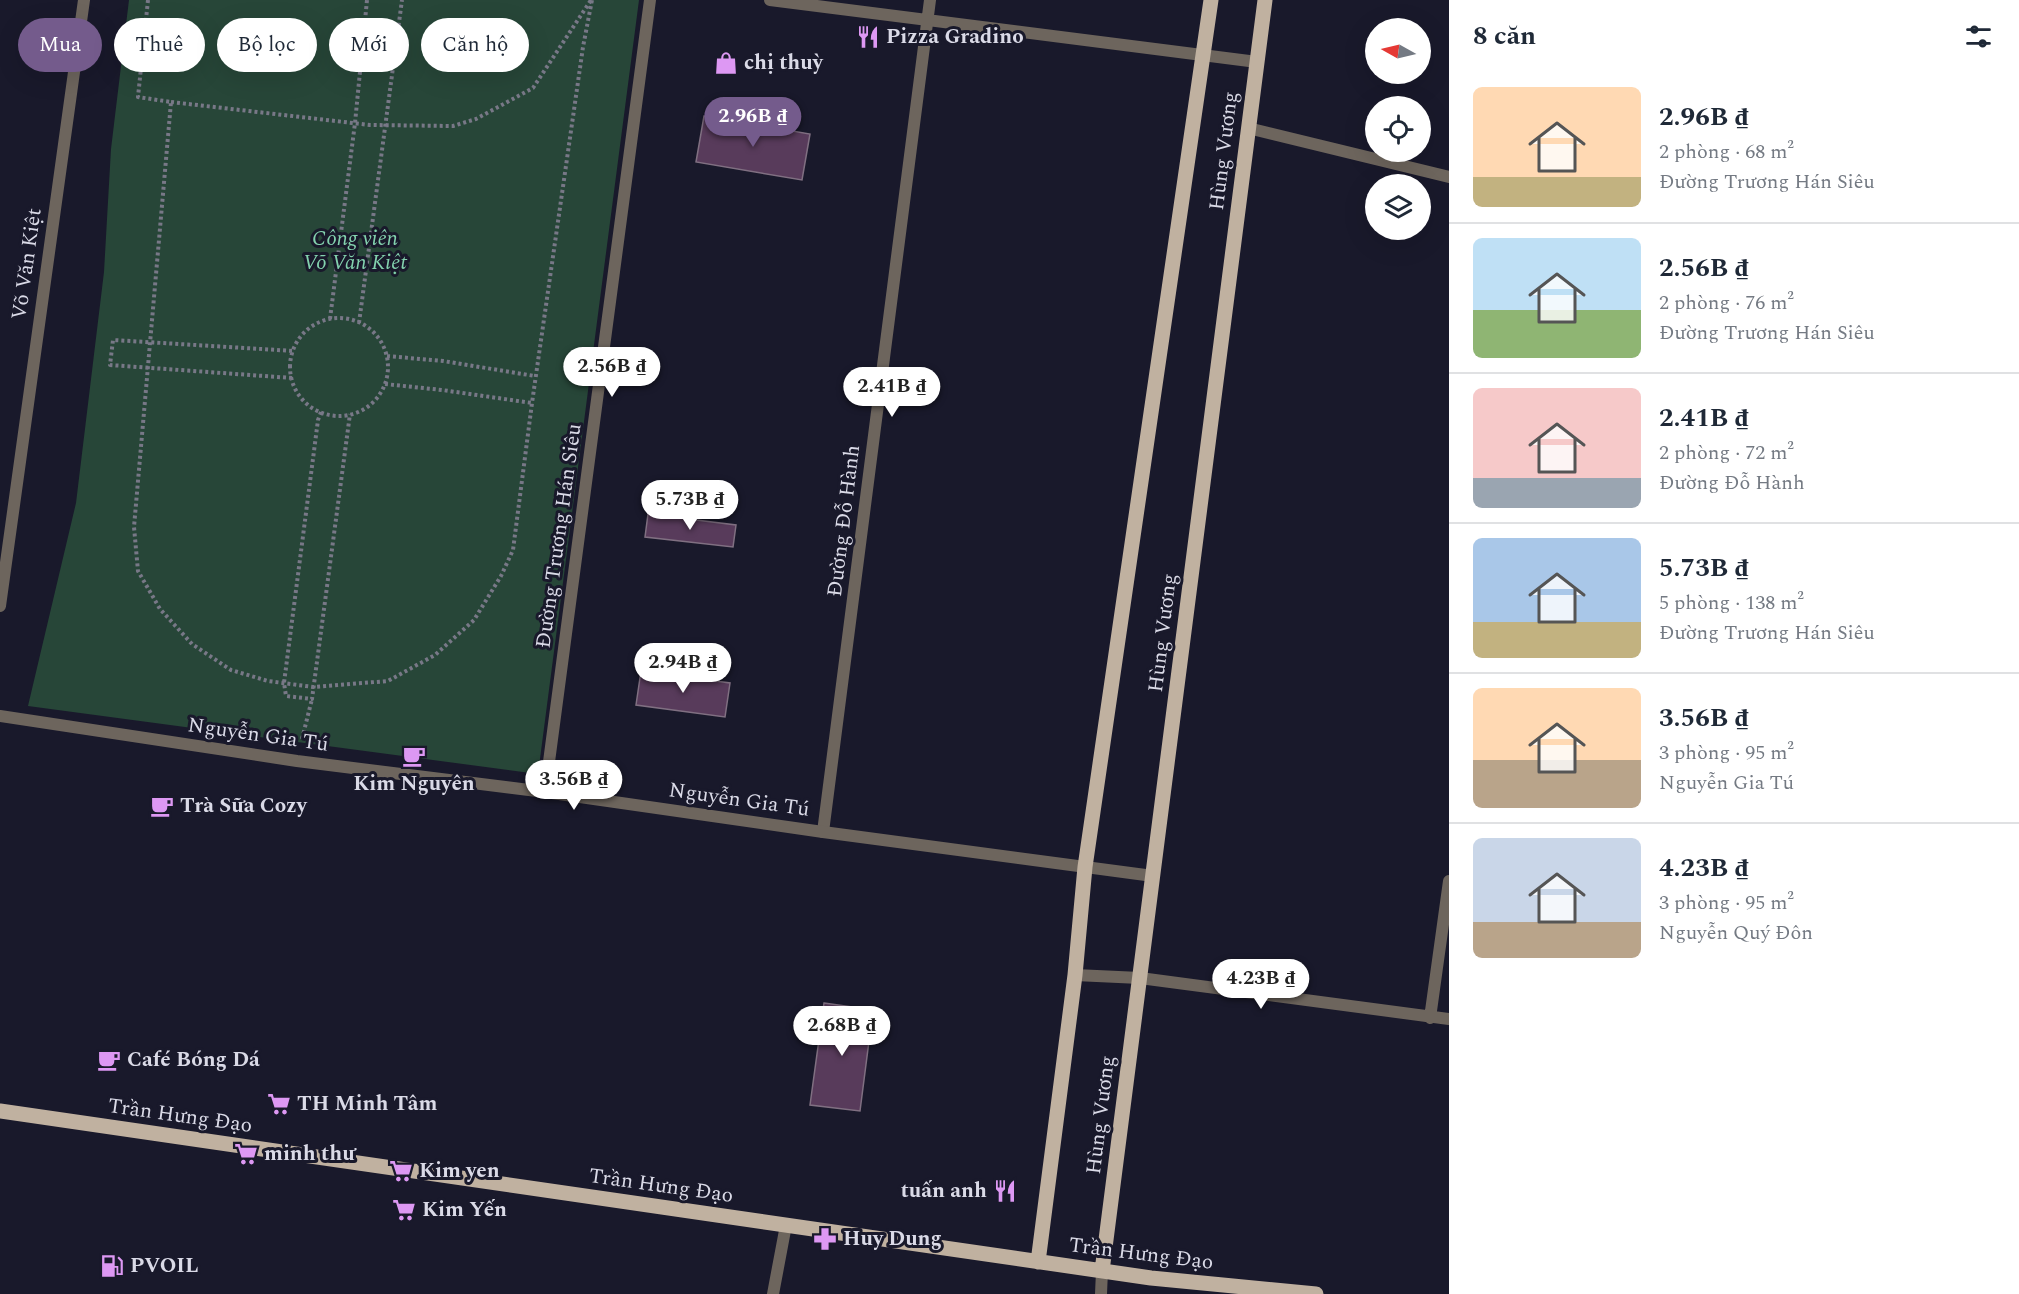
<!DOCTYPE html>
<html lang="vi">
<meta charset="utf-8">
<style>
:root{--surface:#fff;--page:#f6f6f7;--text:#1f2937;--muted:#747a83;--line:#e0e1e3;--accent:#745b8c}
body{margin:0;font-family:Spectral,serif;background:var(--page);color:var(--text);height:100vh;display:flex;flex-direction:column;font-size:22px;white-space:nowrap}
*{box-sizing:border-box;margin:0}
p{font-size:20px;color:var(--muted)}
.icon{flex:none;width:33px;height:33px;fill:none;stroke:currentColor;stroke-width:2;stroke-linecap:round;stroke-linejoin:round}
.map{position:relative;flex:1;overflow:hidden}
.drawer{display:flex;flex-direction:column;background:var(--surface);width:570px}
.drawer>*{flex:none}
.guide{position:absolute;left:18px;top:18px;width:570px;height:54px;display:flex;gap:12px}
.needle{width:39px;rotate:278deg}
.controls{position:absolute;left:1365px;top:18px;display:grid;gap:12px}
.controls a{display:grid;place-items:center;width:66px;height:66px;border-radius:50%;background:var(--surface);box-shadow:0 6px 24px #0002;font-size:30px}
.price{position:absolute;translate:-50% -51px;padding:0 14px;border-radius:21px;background:#fff;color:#222;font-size:20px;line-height:39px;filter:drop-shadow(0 2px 3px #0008)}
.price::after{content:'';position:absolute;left:50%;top:36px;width:18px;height:14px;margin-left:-9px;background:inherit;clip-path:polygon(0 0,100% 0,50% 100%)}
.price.selected{background:var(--accent);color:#fff}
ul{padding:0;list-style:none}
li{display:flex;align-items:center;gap:18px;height:150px;padding:0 24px}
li+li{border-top:2px solid var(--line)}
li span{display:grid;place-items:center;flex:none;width:168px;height:120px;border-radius:9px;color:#555}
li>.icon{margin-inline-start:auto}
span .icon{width:72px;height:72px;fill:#fffc;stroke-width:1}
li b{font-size:26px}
h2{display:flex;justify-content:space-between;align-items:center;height:72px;padding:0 24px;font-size:26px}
.tag{padding:0 21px;border-radius:27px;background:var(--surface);box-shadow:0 6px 24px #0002;font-size:21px;line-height:54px}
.tag.selected{background:var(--accent);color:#fff}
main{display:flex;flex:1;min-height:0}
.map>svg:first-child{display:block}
.green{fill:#274638}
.building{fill:#583b5b;stroke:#807082;stroke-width:1.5}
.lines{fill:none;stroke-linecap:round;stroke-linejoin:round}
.path{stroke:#787887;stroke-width:4;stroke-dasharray:3 3;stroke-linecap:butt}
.service{stroke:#6d655d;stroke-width:12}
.minor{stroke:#6d655d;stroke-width:12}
.tertiary{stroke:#6d655d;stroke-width:12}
.primary{stroke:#c0b1a0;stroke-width:15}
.labels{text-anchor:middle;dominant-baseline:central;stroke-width:6;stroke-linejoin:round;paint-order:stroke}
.poi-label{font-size:21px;font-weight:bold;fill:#dadae7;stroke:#19192b;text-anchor:start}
.street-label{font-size:21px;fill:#dadae7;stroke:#19192b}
.park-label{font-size:21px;font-style:italic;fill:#83d2ae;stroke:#19192b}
</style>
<main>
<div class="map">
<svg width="1449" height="1294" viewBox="0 0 1449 1294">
<rect width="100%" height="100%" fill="#19192b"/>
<path class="green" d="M129,0H639L538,774L28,706L76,503L104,272L111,149Z"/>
<path class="building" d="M704,116L810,134L802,180L696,162Z
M648,514L736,525L733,547L645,537Z
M641,671L730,683L725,717L636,705Z
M824,1003L873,1010L860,1111L810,1105Z"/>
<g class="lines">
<path class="path" d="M148,0L138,97L171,102L134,527L138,571L160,609L192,644L231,670L268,681L313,687L388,681L435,655L474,620L501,576L513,550L532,403L583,47L592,0
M171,102L370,125L453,126L476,119L533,88L591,0
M290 367a49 49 0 1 1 98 0a49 49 0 1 1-98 0Z
M330,319L355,123L367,0
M359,323L402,0
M387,356L443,361L535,376
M292,378L110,365L113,340L294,351
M385,384L442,390L532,403
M321,412L318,420L284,683L286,696L312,699L350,414
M302,739L312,699"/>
<path class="service" d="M773,1294L786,1225
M1101,1294L1102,1271"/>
<path class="minor" d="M770,0L1257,62
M1248,128L1449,177
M545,792L650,0
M823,832L930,0
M1075,975L1140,978L1449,1019
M1430,1018L1449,881"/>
<path class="tertiary" d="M0,606L84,0
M0,716L297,761L545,792L823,832L1153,876"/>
<path class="primary" d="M0,1111L1151,1278L1316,1294
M1038,1262L1075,975L1085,867L1211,0
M1102,1271L1265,0"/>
</g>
<defs>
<g id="restaurant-bare" transform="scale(1.8)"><path d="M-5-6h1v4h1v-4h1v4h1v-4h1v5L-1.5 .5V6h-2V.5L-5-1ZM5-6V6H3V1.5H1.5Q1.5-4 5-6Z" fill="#dd98f3" stroke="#19192b" stroke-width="2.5" paint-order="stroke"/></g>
<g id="shop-bare" transform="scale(1.8)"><path d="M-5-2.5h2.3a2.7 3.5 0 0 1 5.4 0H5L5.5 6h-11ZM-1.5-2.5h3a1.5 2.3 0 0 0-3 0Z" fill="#dd98f3" stroke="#19192b" stroke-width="2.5" paint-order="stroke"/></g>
<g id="cafe-bare" transform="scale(1.8)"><path d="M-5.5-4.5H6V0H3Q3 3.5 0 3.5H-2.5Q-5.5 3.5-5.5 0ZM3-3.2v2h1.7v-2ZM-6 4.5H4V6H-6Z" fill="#dd98f3" stroke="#19192b" stroke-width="2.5" paint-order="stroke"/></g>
<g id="supermarket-bare" transform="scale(1.8)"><path d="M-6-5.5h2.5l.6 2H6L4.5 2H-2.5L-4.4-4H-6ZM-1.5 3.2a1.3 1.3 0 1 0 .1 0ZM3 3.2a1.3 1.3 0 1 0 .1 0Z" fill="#dd98f3" stroke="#19192b" stroke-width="2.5" paint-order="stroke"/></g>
<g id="pharmacy-bare" transform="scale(1.8)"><path d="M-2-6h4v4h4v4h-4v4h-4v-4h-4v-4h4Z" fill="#dd98f3" stroke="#19192b" stroke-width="2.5" paint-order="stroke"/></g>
<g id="fuel-bare" transform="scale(1.8)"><path d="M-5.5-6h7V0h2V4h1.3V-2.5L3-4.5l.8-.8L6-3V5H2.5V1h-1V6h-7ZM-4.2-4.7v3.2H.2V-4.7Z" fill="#dd98f3" stroke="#19192b" stroke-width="2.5" paint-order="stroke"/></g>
</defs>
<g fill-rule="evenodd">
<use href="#restaurant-bare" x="868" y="37"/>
<use href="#shop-bare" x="726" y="63"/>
<use href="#cafe-bare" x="414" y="756"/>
<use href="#cafe-bare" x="162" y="806"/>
<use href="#cafe-bare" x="109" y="1060"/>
<use href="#supermarket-bare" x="279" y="1104"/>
<use href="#supermarket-bare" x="246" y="1154"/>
<use href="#supermarket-bare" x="401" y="1171"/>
<use href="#restaurant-bare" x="1005" y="1191"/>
<use href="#supermarket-bare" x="404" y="1210"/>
<use href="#pharmacy-bare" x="825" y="1239"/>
<use href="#fuel-bare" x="112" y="1266"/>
</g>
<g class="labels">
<g class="poi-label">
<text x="886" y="37">Pizza Gradino</text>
<text x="744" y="63">chị thuỳ</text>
<text x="414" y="784" text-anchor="middle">Kim Nguyên</text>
<text x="180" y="806">Trà Sữa Cozy</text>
<text x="127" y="1060">Café Bóng Dá</text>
<text x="297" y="1104">TH Minh Tâm</text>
<text x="264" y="1154">minh thư</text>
<text x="419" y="1171">Kim yen</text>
<text x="987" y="1191" text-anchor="end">tuấn anh</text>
<text x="422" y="1210">Kim Yến</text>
<text x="843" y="1239">Huy Dung</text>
<text x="130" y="1266">PVOIL</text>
</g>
<g class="street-label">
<text transform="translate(1224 151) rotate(-83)">Hùng Vương</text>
<text transform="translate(27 264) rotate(-82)">Võ Văn Kiệt</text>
<text transform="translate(844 521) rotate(-83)">Đường Đỗ Hành</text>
<text transform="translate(559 536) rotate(-82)">Đường Trương Hán Siêu</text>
<text transform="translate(1163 633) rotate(-83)">Hùng Vương</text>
<text transform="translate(258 735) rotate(8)">Nguyễn Gia Tú</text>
<text transform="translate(739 800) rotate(8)">Nguyễn Gia Tú</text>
<text transform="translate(1101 1115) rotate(-83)">Hùng Vương</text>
<text transform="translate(180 1116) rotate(8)">Trần Hưng Đạo</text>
<text transform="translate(661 1186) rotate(8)">Trần Hưng Đạo</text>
<text transform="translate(1141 1254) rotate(7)">Trần Hưng Đạo</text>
</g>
<g class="park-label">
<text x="355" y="239">Công viên<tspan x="355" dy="24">Võ Văn Kiệt</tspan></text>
</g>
</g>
</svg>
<div class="controls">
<a><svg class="needle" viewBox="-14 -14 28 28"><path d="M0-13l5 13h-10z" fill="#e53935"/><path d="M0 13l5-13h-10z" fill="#747a83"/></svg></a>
<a><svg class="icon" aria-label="locate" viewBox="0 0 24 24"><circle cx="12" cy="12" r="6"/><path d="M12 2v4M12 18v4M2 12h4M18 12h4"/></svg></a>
<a><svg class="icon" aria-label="layers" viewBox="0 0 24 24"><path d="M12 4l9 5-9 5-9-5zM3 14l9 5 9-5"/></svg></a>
</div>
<b class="price selected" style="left:753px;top:148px">2.96B ₫</b>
<b class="price" style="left:612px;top:398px">2.56B ₫</b>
<b class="price" style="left:892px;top:418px">2.41B ₫</b>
<b class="price" style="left:690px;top:531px">5.73B ₫</b>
<b class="price" style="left:683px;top:694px">2.94B ₫</b>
<b class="price" style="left:574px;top:811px">3.56B ₫</b>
<b class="price" style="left:1261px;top:1010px">4.23B ₫</b>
<b class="price" style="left:842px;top:1057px">2.68B ₫</b>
<div class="guide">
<a class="tag selected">Mua</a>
<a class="tag">Thuê</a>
<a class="tag">Bộ lọc</a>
<a class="tag">Mới</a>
<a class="tag">Căn hộ</a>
</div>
</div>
<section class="drawer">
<h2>8 căn<svg class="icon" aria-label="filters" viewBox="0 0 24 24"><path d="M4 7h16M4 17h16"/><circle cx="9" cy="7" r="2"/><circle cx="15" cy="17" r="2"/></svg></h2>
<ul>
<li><span style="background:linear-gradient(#ffd9b3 75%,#c2b280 0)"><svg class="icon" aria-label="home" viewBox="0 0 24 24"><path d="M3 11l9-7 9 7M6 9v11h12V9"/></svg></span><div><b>2.96B ₫</b><p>2 phòng · 68 m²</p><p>Đường Trương Hán Siêu</p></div></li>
<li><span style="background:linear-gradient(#bfe0f5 60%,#8fb573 0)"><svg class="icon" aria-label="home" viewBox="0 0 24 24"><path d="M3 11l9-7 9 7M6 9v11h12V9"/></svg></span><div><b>2.56B ₫</b><p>2 phòng · 76 m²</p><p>Đường Trương Hán Siêu</p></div></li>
<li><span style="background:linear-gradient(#f6c9c9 75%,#9aa5b1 0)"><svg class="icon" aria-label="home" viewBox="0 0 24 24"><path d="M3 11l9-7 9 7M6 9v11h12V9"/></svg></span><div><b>2.41B ₫</b><p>2 phòng · 72 m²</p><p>Đường Đỗ Hành</p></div></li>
<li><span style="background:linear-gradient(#a9c7e8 70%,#c2b280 0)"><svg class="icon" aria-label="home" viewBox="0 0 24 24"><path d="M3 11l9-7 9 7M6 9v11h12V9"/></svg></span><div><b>5.73B ₫</b><p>5 phòng · 138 m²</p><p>Đường Trương Hán Siêu</p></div></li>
<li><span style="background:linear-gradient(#ffd9b3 60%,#b9a48a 0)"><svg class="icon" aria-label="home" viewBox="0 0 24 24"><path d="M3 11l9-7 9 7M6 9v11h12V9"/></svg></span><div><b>3.56B ₫</b><p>3 phòng · 95 m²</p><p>Nguyễn Gia Tú</p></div></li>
<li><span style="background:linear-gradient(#c9d6e8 70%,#b9a48a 0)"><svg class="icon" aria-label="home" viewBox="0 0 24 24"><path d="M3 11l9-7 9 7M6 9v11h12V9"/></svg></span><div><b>4.23B ₫</b><p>3 phòng · 95 m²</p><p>Nguyễn Quý Đôn</p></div></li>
</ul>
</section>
</main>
